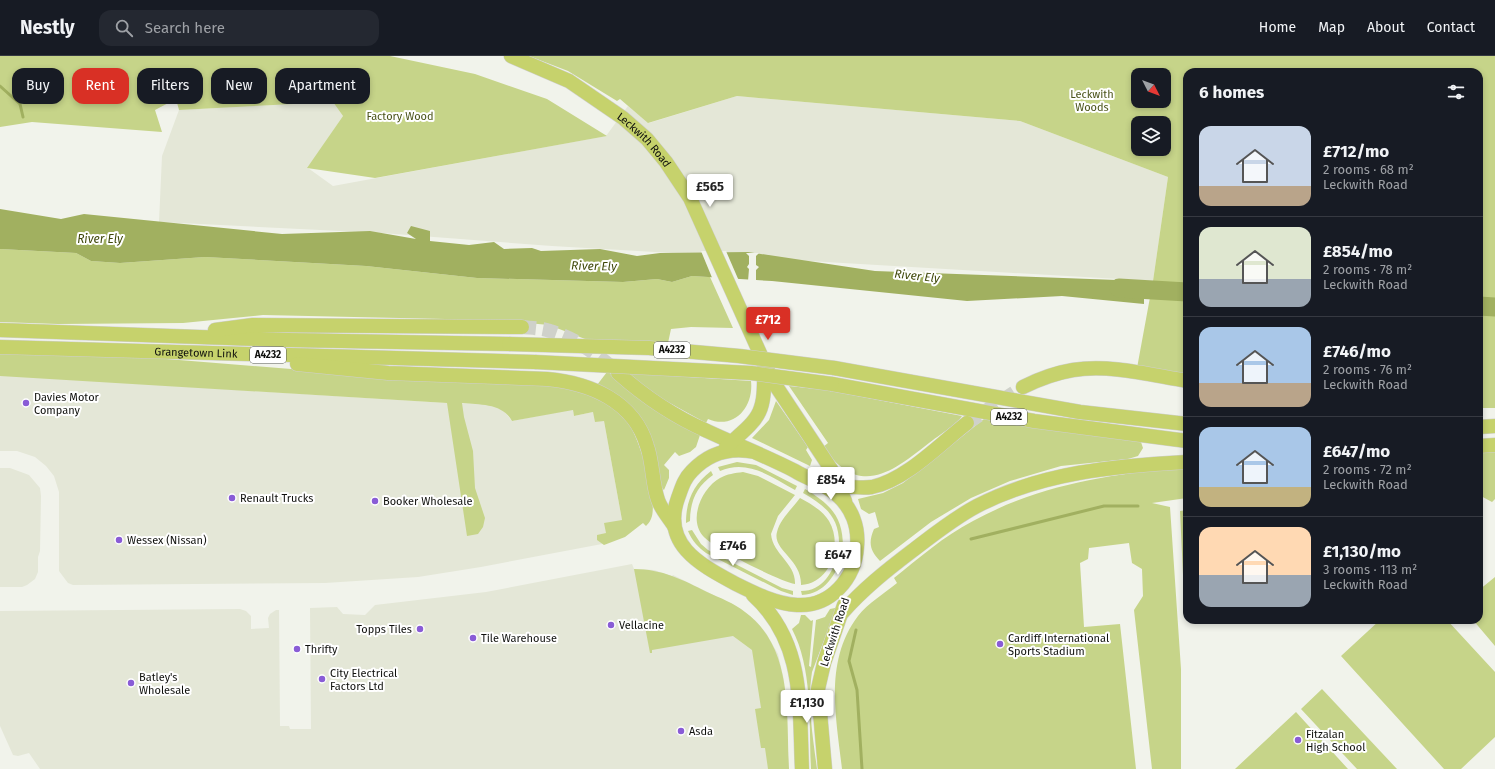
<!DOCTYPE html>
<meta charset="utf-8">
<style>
:root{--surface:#171b24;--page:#242831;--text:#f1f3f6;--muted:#9ea1a6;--line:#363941;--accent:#d93025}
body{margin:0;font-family:"Fira Sans",sans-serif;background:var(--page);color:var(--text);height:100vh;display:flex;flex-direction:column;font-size:15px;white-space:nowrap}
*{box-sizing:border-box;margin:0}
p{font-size:13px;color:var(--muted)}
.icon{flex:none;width:22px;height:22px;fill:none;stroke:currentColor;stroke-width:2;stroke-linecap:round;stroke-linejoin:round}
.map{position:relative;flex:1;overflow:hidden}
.side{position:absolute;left:1183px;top:12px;width:300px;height:556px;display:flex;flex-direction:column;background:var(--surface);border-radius:12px;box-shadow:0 2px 6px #0003}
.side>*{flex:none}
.guide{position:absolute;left:12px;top:12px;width:380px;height:36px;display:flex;gap:8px}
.needle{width:26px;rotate:132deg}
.buttons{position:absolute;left:1131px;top:12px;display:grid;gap:8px}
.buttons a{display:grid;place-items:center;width:40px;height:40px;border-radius:8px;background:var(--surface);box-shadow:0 2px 6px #0003;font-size:20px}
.price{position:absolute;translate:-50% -34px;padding:0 9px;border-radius:4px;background:#fff;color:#222;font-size:13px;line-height:26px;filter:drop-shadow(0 1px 2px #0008)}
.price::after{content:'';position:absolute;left:50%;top:24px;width:12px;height:9px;margin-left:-6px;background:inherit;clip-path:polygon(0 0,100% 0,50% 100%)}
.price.on{background:var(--accent);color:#fff}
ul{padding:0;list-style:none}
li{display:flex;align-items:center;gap:12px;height:100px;padding:0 16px}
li+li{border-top:1px solid var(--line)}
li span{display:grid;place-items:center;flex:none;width:112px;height:80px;border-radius:12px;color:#555}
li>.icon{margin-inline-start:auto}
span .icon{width:48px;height:48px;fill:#fffc;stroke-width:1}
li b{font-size:17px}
h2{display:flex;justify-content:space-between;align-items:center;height:48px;padding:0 16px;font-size:17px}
.pill{padding:0 14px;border-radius:12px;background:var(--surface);box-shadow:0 2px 6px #0003;font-size:14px;line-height:36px}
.pill.on{background:var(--accent);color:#fff}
header{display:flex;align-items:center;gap:24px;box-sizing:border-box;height:56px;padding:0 20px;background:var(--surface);border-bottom:1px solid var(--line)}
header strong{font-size:19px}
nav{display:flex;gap:22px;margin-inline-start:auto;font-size:14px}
.search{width:280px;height:36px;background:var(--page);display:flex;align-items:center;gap:10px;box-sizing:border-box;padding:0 14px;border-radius:12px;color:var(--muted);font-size:15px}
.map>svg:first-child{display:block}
.built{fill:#e4e7d7}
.green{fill:#c6d489;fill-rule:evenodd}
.water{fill:#a1b060}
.pier{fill:#f1f3eb}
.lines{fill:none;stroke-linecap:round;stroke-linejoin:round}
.stream{stroke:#a1b060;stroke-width:3}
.river{stroke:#a1b060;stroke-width:19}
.major-tunnel{stroke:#cfd1ca;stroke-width:14;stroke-dasharray:14 7;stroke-linecap:butt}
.major-casing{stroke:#cfcfcf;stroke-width:15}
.major{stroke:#c6d26c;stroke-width:14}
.major-bridge-casing{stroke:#cfcfcf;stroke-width:15;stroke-linecap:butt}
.major-bridge{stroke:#c6d26c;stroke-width:14}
.poi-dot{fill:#895cd6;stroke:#fff;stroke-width:1.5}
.labels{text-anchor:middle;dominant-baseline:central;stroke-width:4;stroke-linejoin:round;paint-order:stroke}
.shield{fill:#fff;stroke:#575856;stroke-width:1}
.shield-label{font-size:10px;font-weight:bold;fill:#0f100d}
.park-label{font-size:11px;fill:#4a5319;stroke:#fff}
.street-label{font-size:11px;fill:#0f100d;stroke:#fff}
.poi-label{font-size:11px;fill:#0f100d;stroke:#fff;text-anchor:start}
.water-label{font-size:12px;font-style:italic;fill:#3f480a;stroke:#fff}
</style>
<header>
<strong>Nestly</strong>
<div class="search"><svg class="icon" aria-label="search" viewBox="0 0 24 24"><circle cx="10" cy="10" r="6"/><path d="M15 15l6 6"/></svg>Search here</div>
<nav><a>Home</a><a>Map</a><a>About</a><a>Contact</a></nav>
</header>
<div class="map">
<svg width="1495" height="713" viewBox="0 0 1495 713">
<rect width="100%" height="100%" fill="#f1f3eb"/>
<path class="built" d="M737,40L1020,65L1168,121L1153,225L552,190L381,177L159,166L162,100L179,54L333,46L343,60L308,112L333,130L606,80L628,50L649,67Z
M0,319L447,347L498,348L512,365L573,353L574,360L593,356L604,365L622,464L606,477L602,488L481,511L418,521L325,527L73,529L68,527L59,515V436L54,420L46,410L35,401L17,395H0Z
M0,412H10L29,419L40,432L41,440L40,495L38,501V516L35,523L27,529L22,531H0Z
M632,508L634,513L654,514L672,520L673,519L734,549L756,565L766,577L778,598L784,624L789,713H40L29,697L18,700L13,699L0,670V555L240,553L246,555L251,560V573L269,572L268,562L270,558L276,554H279L280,670H289L290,673H311L310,552L337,551L343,558L365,559L375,549L486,536Z"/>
<path class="green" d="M0,0H390L475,18L547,43L607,80L375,122L307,112L343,60L333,46L179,54L176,43L155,54L162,76L32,66L0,71Z
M529,0H1495V352H1479V16H1187V318L1137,312L1153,225L1168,121L1020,65L737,40L648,67L620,43L617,45L568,15ZM1138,19H1164V45H1138ZM1138,67H1164V93H1138Z
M0,193L76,197L91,205L120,207L205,201L366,210L477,222L623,226L657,223L672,226L692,220L710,221L733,272L691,271L671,273L668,287L585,283L549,269L505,265L445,263L263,259L183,267L58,268L0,266Z
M0,297L142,301L316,315L563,331C584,337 608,344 624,360C638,376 657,439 652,460C651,464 649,467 646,470L643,467L625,481L604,489L597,484V479L606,477L604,467L622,464L604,365L595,366L593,356L574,360L573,354L512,365C502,347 481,349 462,347L464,361L473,395L475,432L485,462L483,471L478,478L467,480L447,347L0,320Z
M607,316L610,317L643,346L700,379L696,391L690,396L679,400L675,396L664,409L669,414V422L664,434L661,431L655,392L597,329Z
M627,317L751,325C754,351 734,374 708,363L706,367L657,340Z
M789,330L826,334L962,360C957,368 938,380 929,387C891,417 859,442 823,391L828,387Z
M776,345L808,391L806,394L812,404L810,410L752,382L769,364Z
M984,363L1141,386L1143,392L1138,400L1128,403L1061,410L1010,425L971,442L931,466L880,505C870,494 868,487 874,473L879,471L875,456L869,458L861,453L858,443L883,437L903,427Z
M1495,389V443L1492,446L1479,439V390Z
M737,406L756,409L797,430L795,434C772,421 748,403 720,415L718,411Z
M1187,411V442L1152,447L1170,451L1181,613V713H1152L1134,554L1143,540L1142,513L1132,507L1129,487L1089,492L1088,503L1080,507L1084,571L1120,568L1136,713H842C836,661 824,605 858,560C868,547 885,537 897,527L894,522C919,502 944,480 973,465C1041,428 1111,418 1187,411Z
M711,415L713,419C697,430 690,445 690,465L686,467C686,445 693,429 711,415Z
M743,416L758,420L795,439L778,460L771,478C773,499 796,507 795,528C779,525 713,492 703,480C688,463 702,432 720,422C727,418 735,417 743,416Z
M805,433C830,448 843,460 843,491L839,490C840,462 826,450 803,437Z
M800,442C811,448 822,454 829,465C843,489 831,527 801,529C802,503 772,494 777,476C780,463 792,453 800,442Z
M1187,454V562H1185L1180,455Z
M692,474L701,488L708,494L782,532L793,535V539L781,535L706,497C698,491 692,485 688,475Z
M838,498L843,499C836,518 825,538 802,539L801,535C823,535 833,516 838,498Z
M634,513C662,513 683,524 707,536C720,542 734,547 745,556C794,592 786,659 789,713H768L765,692H761L755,653L761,652L752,594L733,580L652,594V597H650Z
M1495,521V590L1473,564H1479V534Z
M835,552L836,553L812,616C807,648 813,681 817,713H811C809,668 813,613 792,573L799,567L801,559H805L811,565L813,564L809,610L811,611L816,564L825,561L830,553Z
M1380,564H1447L1495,616V681L1461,713H1444L1341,600Z
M1322,633L1397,713H1357L1301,653Z
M1296,656L1348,713H1235Z"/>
<path class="water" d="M0,153L61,163L84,158L282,178L370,175L416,183L407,177L411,170L430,175V185L469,189L494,186L504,193L532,192L541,195L600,193L637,200L660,197L748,196L875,215L1144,225V248L1062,240L967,245L772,225L692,220L672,226L657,223L623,226L477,222L366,210L205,201L120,207L91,205L76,197L0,193Z"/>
<path class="pier" d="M701,195H726L739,225L713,224Z
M746,197H759L756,200V209L759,211L756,214V224L758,226L748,225L749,213L747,211L749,208V200Z"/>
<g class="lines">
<path class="stream" d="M0,30L20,48L23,61
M971,483L1104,450H1138
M856,574L849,605L857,634L862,713"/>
<path class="river" d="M1119,232L1187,236
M1479,250L1495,251"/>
<path class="major-tunnel" d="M522,271C531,272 541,272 550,275C575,282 597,298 616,315
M967,367L1023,331"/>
<g class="major-casing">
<g id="major">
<path id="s1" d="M511,0L569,25L623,62L647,83L666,106L690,142L772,324L831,413L845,445"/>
<path d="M0,274L287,284L509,288"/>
<path d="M215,274L253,269L522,271"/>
<path id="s2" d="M0,291L535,306"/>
<path d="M297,308L388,317L547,323C590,327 634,345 647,390C653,407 652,427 658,444C661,453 669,462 674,470"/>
<path d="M834,312L1080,356L1187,368"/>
<path d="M618,317C645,341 675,361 707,375C737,389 766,400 795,415C808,423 825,428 837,439C852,452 859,471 857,491C855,522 831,551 797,549C776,548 754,537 736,528C701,509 661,489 678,442C682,431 684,423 692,415C709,397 731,391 755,396"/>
<path d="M832,328L1034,365L1187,385"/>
<path d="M1023,331C1039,323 1055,317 1073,314C1110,308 1150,319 1187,325"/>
<path d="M1479,371L1495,370"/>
<path d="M1479,390L1495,389"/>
<path d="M726,391C761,360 765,359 764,311"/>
<path d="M832,429C845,430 859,433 872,431C906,424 940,388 967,367"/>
<path d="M753,539C805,586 799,649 802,713"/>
<path d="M842,557C863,533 887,514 912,495C933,479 954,462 977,450C1043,416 1115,410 1187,406"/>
<path d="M825,713L818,633L824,607L844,549"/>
</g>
</g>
<use href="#major" class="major"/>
<g class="major-bridge-casing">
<path id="major-bridge" d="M509,288L649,292L739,300L834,312
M535,306L751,317L832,328"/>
</g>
<use href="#major-bridge" class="major-bridge"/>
</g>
<g class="poi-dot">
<circle cx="26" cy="347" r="4"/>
<circle cx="232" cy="442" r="4"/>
<circle cx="375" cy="445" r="4"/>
<circle cx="119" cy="484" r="4"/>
<circle cx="611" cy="569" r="4"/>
<circle cx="420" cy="573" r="4"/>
<circle cx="473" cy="582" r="4"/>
<circle cx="1000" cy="588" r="4"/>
<circle cx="297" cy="593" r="4"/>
<circle cx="322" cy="623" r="4"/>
<circle cx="131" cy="627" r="4"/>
<circle cx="681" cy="675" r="4"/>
<circle cx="1298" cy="684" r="4"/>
</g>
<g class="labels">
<g class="shield">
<rect x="654" y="286" width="36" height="16" rx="3"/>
<rect x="250" y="291" width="36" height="16" rx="3"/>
<rect x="991" y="353" width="36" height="16" rx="3"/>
</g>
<g class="shield-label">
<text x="672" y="294">A4232</text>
<text x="268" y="299">A4232</text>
<text x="1009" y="361">A4232</text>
</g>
<g class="park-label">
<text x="1092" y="38">Leckwith<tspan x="1092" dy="13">Woods</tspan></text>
<text x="400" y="60">Factory Wood</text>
</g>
<g class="street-label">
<text stroke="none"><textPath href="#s1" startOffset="159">Leckwith Road</textPath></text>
<text stroke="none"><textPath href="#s2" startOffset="196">Grangetown Link</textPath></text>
<text transform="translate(835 576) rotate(-72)">Leckwith Road</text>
</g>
<g class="poi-label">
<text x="34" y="341">Davies Motor<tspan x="34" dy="13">Company</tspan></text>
<text x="240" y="442">Renault Trucks</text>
<text x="383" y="445">Booker Wholesale</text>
<text x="127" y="484">Wessex (Nissan)</text>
<text x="619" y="569">Vellacine</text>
<text x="412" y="573" text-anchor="end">Topps Tiles</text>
<text x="481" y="582">Tile Warehouse</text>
<text x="1008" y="582">Cardiff International<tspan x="1008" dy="13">Sports Stadium</tspan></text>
<text x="305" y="593">Thrifty</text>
<text x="330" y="617">City Electrical<tspan x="330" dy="13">Factors Ltd</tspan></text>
<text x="139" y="621">Batley's<tspan x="139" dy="13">Wholesale</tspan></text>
<text x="689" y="675">Asda</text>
<text x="1306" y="678">Fitzalan<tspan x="1306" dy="13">High School</tspan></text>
</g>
<g class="water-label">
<text x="100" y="183">River Ely</text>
<text transform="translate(594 210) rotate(1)">River Ely</text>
<text transform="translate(917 220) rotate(6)">River Ely</text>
</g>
</g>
</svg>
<div class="buttons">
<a><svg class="needle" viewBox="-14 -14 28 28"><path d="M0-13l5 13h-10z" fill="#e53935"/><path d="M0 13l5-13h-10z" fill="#9ea1a6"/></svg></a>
<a><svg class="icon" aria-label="layers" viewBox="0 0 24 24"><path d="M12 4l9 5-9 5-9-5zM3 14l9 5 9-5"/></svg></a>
</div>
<b class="price" style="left:710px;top:152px">£565</b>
<b class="price on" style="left:768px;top:285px">£712</b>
<b class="price" style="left:831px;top:445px">£854</b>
<b class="price" style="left:733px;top:511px">£746</b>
<b class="price" style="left:838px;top:520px">£647</b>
<b class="price" style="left:807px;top:668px">£1,130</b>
<div class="guide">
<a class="pill">Buy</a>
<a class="pill on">Rent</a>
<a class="pill">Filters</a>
<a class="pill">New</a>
<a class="pill">Apartment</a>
</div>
<section class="side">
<h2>6 homes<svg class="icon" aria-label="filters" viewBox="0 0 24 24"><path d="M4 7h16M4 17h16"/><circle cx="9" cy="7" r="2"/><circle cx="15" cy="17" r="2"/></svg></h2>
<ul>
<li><span style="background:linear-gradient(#c9d6e8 75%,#b9a48a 0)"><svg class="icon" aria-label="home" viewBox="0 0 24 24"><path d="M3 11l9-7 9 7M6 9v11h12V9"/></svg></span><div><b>£712/mo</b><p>2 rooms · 68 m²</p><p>Leckwith Road</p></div></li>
<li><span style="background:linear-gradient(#dfe7d0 65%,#9aa5b1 0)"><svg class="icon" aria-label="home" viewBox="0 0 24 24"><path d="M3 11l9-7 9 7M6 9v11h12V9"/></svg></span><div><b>£854/mo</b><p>2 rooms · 78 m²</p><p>Leckwith Road</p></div></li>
<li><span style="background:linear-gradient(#a9c7e8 70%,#b9a48a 0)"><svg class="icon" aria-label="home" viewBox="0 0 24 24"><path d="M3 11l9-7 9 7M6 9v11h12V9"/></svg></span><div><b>£746/mo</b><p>2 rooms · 76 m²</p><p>Leckwith Road</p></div></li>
<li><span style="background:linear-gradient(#a9c7e8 75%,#c2b280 0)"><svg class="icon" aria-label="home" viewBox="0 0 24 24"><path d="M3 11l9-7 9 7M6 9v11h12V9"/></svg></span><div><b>£647/mo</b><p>2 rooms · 72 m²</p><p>Leckwith Road</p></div></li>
<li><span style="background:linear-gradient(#ffd9b3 60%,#9aa5b1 0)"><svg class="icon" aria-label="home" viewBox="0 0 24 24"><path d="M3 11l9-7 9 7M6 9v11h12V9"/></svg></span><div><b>£1,130/mo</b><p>3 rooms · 113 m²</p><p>Leckwith Road</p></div></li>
</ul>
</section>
</div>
